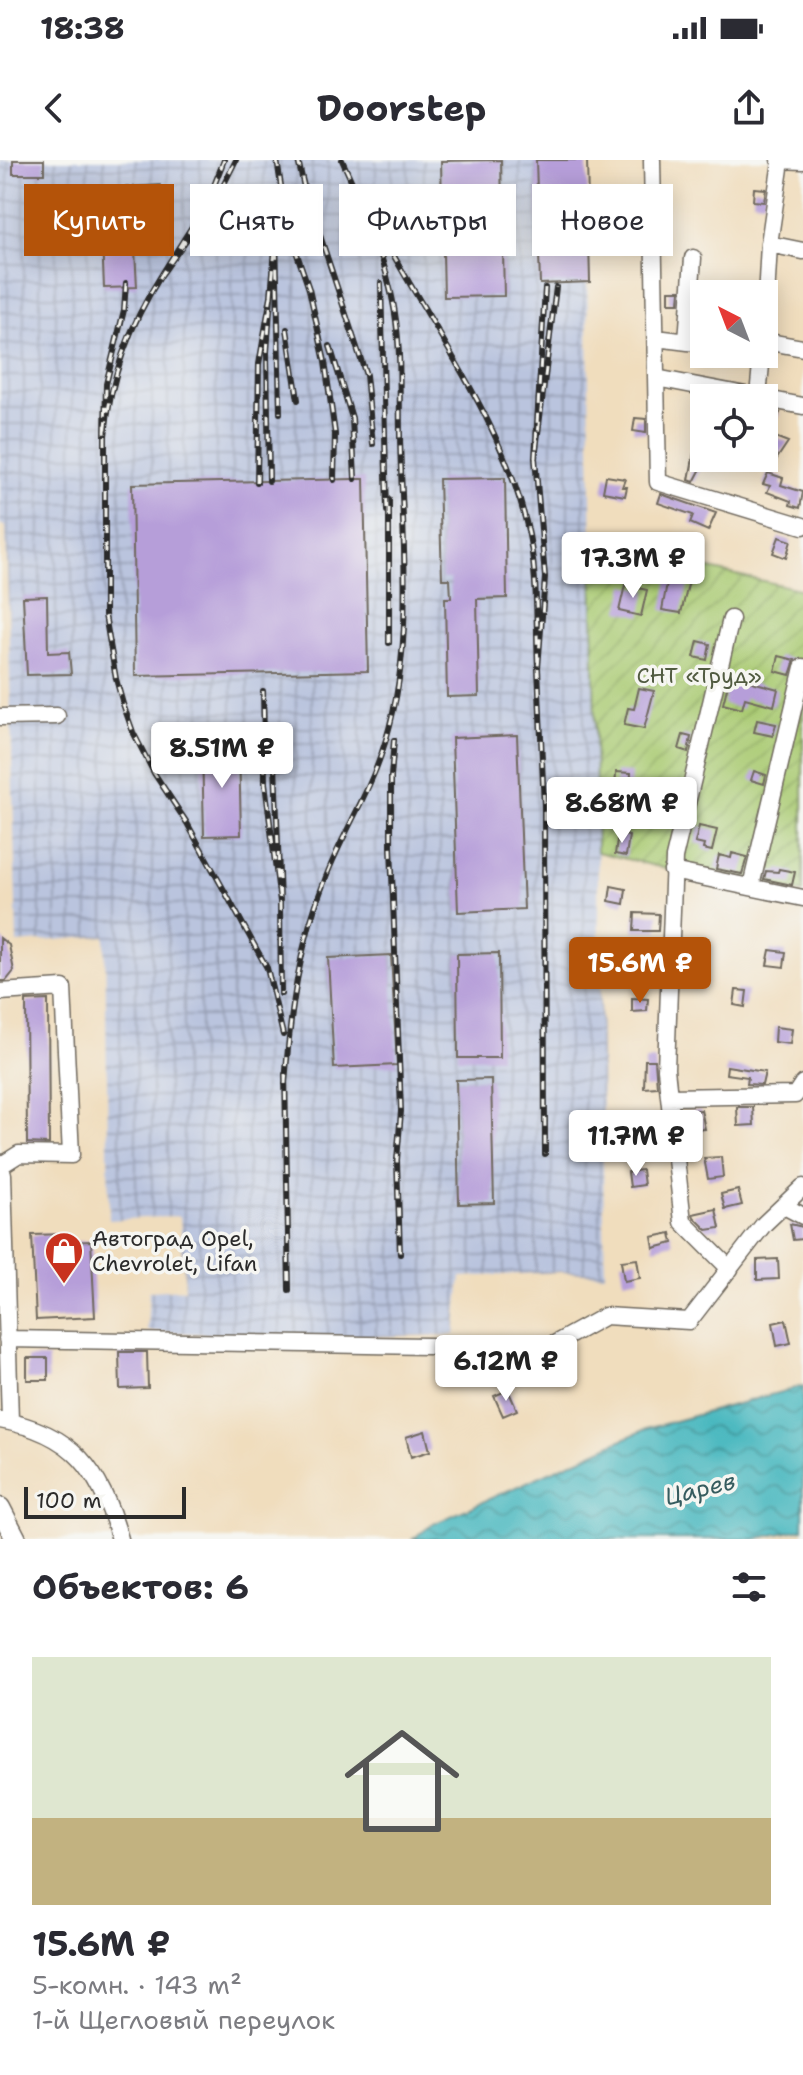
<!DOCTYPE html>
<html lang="ru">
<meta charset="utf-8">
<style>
:root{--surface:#fff;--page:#f2f2f3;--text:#2b2b33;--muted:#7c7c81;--accent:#b45309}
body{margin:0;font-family:"Shantell Sans",sans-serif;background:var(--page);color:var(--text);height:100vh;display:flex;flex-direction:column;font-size:30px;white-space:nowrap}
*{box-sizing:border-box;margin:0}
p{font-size:26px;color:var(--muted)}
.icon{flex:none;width:44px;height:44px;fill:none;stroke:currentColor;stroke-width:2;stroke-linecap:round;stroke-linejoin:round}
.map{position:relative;height:1379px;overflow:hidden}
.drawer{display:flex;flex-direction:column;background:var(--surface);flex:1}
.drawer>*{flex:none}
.guide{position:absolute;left:24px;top:24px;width:756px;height:72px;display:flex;gap:16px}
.needle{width:52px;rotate:318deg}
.tools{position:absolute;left:690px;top:120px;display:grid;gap:16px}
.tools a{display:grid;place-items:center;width:88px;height:88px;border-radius:0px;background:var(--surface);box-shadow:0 4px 20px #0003;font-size:40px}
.scale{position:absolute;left:24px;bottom:20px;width:162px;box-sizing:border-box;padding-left:8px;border:4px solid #2b2b2b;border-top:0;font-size:22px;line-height:28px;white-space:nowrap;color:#2b2b2b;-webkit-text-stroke:6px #f6f6f2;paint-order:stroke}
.price{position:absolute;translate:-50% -68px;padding:0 18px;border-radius:8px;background:#fff;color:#222;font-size:26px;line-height:52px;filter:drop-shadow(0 2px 4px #0008)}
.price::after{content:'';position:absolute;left:50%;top:48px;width:24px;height:18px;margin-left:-12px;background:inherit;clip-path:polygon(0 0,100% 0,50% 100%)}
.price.selected{background:var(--accent);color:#fff}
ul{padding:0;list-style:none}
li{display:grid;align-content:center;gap:16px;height:424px;padding:0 32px}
li span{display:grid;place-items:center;height:248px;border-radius:0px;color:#555}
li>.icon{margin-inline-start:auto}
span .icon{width:144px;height:144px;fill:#fffc;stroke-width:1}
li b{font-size:34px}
h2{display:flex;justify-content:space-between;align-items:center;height:96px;padding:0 32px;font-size:34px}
.pill{padding:0 28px;border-radius:0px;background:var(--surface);box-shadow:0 4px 20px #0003;font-size:28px;line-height:72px}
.pill.selected{background:var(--accent);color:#fff}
.status{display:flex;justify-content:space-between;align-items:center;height:56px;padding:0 40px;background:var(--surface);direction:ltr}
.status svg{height:22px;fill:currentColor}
header{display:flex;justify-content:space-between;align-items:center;height:104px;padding:0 32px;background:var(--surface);font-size:36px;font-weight:700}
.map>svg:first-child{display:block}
.industrial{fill:url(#industrial-grid)}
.garden{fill:url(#garden-furrows);stroke:#6a7b4f;stroke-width:2}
.water{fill:url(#water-waves);stroke:#3a7275;stroke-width:2}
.building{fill:#b69ed9}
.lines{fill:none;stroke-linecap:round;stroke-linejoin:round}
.minor-casing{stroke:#70695e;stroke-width:19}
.major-casing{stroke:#70695e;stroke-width:23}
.minor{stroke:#fff;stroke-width:16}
.major{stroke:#fff;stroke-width:20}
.rail-casing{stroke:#2b2b2b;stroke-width:6}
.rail{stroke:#f6f6f2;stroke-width:3;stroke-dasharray:9;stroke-linecap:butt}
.labels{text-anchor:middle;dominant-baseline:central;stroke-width:7;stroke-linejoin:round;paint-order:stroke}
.park-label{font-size:22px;fill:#515b41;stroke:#f6f6f2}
.poi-label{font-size:22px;fill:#2b2b2b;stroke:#f6f6f2;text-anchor:start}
.water-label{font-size:24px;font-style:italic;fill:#365c5f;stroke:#f6f6f2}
</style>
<div class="status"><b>18:38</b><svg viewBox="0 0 49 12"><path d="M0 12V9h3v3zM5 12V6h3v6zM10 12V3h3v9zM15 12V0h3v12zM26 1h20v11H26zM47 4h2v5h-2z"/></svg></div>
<header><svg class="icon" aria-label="back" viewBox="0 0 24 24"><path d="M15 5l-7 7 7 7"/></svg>Doorstep<svg class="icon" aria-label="share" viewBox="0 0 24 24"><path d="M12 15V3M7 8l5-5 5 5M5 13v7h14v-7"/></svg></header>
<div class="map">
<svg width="803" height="1379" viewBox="0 0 803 1379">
<defs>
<pattern id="industrial-grid" width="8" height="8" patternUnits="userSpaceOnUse" patternTransform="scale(2)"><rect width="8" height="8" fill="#bac4de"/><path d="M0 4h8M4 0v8" fill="none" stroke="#979fb4"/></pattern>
<pattern id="garden-furrows" width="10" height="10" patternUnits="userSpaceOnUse" patternTransform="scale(2)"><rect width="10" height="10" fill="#aacb73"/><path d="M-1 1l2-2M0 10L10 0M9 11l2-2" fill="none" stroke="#92ae64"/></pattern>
<pattern id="water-waves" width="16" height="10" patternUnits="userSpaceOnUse" patternTransform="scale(2)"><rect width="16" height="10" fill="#49b8bf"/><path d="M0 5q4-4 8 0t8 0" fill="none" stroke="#3d969b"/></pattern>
</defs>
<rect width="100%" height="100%" fill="#f6f6f2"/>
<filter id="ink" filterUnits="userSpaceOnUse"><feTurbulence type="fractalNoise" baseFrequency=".0125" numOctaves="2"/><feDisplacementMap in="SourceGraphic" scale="16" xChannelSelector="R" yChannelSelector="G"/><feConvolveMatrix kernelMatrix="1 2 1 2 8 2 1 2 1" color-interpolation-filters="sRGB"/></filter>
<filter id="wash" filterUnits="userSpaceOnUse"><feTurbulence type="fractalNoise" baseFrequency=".006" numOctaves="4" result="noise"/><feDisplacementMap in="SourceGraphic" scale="32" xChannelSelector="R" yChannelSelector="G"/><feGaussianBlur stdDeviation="1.8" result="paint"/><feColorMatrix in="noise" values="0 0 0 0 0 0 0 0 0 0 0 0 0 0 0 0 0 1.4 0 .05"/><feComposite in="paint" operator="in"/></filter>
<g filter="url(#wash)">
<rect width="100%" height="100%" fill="#f0ddbd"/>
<path class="industrial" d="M0,0H585L605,1114L562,1112L461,1117L455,1175L294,1178L147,1171L149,1131L185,1129L180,1056L109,1060L105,776L17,783L6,367L0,364Z"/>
<path class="garden" d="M592,386L652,396L803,430V733L668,709L597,692Z"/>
<path class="water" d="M803,1226V1369L754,1379H413L433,1364L646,1269Z"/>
<g id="blocks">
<path class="building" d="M13,0H44V14H13Z
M501,0L504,136L444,137L441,1Z
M536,0H587L590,122L540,124Z
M160,25L161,51L133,53L137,127L104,128L100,29Z
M754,28L766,29L764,42L753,41Z
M669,130H680L679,143H669Z
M697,244H704V270L696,269Z
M764,250L780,253L764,277Z
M635,258L646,259V273L633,271Z
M770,275L788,282L776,300L764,295Z
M695,287L704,289V303L694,322L689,320Z
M768,313L783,318L781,325L803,332L800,348L790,345L791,341L767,332L770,326L763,324Z
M606,316L625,319L622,327H627L625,336L603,332Z
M505,318L507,438L477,439L479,536L447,537L445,438H451L450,419H442L439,319Z
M355,319H364L368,511L135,516L132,324Z
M661,334L716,353L708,371L690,363L693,355L658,343Z
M779,377L791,381L786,398L773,393Z
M663,398L693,405L681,453L662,450L668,418L658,415Z
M625,425L647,430L641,456L619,451Z
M47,436L48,493L69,492L71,514L27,515L23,437Z
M698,481L710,484L707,500L694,497Z
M779,496L795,500L790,515L775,511Z
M730,516L778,529L774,546L745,538L742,549L723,544Z
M639,528L654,531L644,569L624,565L628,548L634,549Z
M757,560L776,564L773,576L754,572Z
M517,575L524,749L458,752L452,578Z
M683,575L691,577L688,592L679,589Z
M239,585L241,675L204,676L202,586Z
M754,611L766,615L764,624L751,620Z
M616,612L631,613L630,631L615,630Z
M699,666L717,670L712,691L703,689L704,685L695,683Z
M618,674L629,676L626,696L615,694Z
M732,693L747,697L742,714L716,709L719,695L731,698Z
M779,709L795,712L792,725L764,719L766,711L778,712Z
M611,726L626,729L624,744L609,741Z
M635,753L659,754L658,771H634Z
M0,778L9,785L14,811L6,821H0Z
M770,790L786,792L784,807L767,805Z
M499,793L500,898H458L457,794Z
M391,795L397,905L334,908L328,798Z
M648,800L657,801L656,816L646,815Z
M736,830L747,831L745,847L734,845Z
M632,838L648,839L647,851L632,852Z
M48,840L49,984L27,983L26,841Z
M775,867L792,869L790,884L774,882Z
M645,900H655L657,927L644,928Z
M727,906L765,912L762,925L747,924L748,917L726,914Z
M491,919L494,1043L459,1044L456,920Z
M737,947H753L754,965L738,966Z
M701,950L705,969L686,970L687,951Z
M721,997L723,1017L708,1019L704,998Z
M642,1010L644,1025L630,1027L628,1012Z
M738,1030L742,1045L725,1049L721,1034Z
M716,1049L720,1068L707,1070L694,1057L693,1054Z
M790,1064L803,1067V1079L793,1080Z
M671,1073L673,1083L654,1088L652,1077Z
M67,1074V1082L91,1081L95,1157L36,1160L32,1075Z
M637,1099L640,1118L624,1121L621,1101Z
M778,1099L779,1119L757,1120V1100Z
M786,1160L791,1183L777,1186L773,1163Z
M119,1192H147L148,1228L120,1229Z
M27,1198H48V1220H27Z
M508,1230L517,1250L503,1256L494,1236Z
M425,1271L430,1291L411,1297L406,1277Z"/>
</g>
</g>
<g filter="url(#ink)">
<use href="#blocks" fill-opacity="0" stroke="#70695e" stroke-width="2"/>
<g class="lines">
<g class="minor-casing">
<path id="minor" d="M652,0L658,322L803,366
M779,0L803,1
M769,84L803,91
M764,175L769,84L781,1
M656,178L704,184
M687,181L693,98
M764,181L803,188
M656,218L803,246
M758,236L762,194
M0,557L57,556
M672,711L803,738
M751,726L803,507
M0,832L63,828L71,995L19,994L0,1006
M669,937L795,935L803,923
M0,1011L3,1014L10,1261
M784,1046L803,1056
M730,1109L683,1062L666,909L674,698L731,459
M7,1179L547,1188L605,1156L689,1161L764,1064L803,1027
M0,1260C74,1273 100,1310 120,1379"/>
</g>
<g class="major-casing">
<path id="major" d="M0,1348L16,1379"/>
</g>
<use href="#minor" class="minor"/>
<use href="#major" class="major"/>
<g class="rail-casing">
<path id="rail" d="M224,0L208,41L162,114L219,34L236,0
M277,0L287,65L309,129L325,202L335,274L334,320
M298,0L304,27L366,215L373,284
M384,78C434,171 500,258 526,362C538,409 536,459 538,508L545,417L535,298
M126,123L124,150L106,224L105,276C110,217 130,164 162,114
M381,123L387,351
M545,128L535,298L556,127
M271,136L276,77L280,253
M287,169L298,240
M330,186L352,258L355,319
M105,276V455L116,519L123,544L133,572L154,613L187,663L267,808L283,875
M257,322L259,204L271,136L267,192L269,321
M389,483V340
M538,508L544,647L545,994
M263,531L265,623L280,742L274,576
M394,580L391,617V687L401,951L397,1000L400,1094
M280,742L281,834
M285,914L289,1130
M285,924C290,853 299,783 326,717C342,675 367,637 381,595C417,491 402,383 400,276C399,229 402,183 392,137C382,89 362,44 342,0"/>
</g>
<use href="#rail" class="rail"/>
</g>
</g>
<defs>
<g id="shop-pin" transform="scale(2)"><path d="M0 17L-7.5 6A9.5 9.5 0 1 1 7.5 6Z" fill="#c8321e" stroke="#f6f6f2"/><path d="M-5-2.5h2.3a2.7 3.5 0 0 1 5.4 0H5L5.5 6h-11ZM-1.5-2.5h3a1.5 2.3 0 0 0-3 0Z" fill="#fff"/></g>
</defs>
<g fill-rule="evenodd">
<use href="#shop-pin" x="64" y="1091"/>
</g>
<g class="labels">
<g class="park-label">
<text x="699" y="515">СНТ «Труд»</text>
</g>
<g class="poi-label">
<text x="92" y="1078">Автоград Opel,<tspan x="92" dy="25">Chevrolet, Lifan</tspan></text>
</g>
<g class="water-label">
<text transform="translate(700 1329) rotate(-14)">Царев</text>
</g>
</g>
</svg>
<div class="tools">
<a><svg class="needle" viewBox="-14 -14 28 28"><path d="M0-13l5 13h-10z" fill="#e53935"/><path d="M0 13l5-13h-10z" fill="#7c7c81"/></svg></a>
<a><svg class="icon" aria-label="locate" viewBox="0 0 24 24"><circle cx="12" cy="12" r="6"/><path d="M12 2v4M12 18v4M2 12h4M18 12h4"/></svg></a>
</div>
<div class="scale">100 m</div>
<b class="price" style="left:633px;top:440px">17.3M ₽</b>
<b class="price" style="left:222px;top:630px">8.51M ₽</b>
<b class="price" style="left:622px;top:685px">8.68M ₽</b>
<b class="price selected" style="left:640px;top:845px">15.6M ₽</b>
<b class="price" style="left:636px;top:1018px">11.7M ₽</b>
<b class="price" style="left:506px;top:1243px">6.12M ₽</b>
<div class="guide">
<a class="pill selected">Купить</a>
<a class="pill">Снять</a>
<a class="pill">Фильтры</a>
<a class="pill">Новое</a>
</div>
</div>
<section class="drawer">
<h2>Объектов: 6<svg class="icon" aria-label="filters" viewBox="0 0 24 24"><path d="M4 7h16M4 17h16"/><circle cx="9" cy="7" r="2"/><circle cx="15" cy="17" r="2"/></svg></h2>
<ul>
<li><span style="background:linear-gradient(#dfe7d0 65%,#c2b280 0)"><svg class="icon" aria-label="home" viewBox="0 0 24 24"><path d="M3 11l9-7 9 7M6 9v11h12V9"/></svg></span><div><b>15.6M ₽</b><p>5-комн. · 143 m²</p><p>1-й Щегловый переулок</p></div></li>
</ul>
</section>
